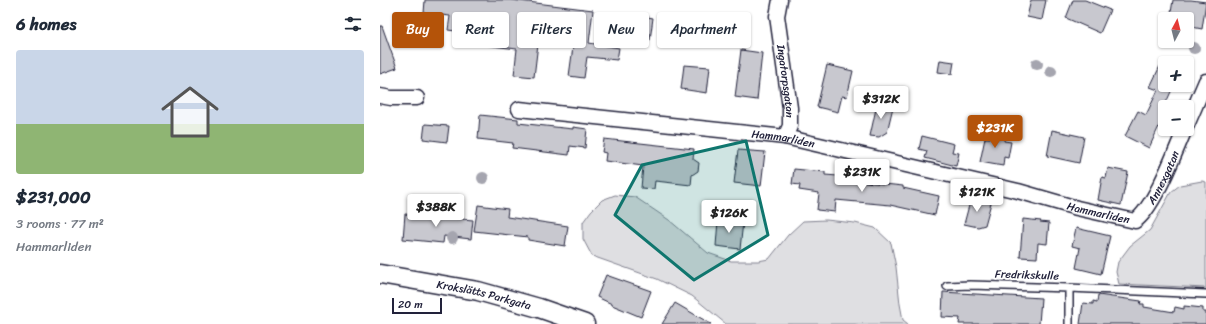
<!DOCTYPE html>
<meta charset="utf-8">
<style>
:root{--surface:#fff;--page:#f6f6f7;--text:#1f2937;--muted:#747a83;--line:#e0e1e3;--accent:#b45309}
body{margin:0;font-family:Sriracha,sans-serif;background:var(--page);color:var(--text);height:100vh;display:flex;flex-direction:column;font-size:15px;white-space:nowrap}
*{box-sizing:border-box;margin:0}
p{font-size:13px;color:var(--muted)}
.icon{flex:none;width:22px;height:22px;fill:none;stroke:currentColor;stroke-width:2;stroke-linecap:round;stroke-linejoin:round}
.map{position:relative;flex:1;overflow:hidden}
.side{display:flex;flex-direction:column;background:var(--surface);width:380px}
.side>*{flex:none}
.banner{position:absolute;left:12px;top:12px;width:380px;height:36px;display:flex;gap:8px}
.needle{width:26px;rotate:7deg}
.controls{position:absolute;left:778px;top:12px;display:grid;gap:8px}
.controls a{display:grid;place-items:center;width:36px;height:36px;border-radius:4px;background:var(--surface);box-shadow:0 1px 3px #0004;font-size:20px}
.scale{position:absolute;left:12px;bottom:10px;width:50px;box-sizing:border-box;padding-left:4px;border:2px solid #22223b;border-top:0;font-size:11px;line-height:14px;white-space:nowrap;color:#22223b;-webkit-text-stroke:3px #fff;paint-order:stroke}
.price{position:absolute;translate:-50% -34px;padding:0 9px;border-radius:4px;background:#fff;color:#222;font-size:13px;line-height:26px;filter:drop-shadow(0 1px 2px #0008)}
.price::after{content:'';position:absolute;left:50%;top:24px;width:12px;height:9px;margin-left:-6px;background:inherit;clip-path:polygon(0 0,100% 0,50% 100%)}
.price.active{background:var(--accent);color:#fff}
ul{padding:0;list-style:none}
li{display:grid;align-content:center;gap:8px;height:212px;padding:0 16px}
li+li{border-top:1px solid var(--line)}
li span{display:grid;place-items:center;height:124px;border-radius:4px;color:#555}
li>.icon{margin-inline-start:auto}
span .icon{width:72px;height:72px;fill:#fffc;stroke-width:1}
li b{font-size:17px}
h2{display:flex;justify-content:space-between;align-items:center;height:48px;padding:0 16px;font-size:17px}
.tag{padding:0 14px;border-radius:4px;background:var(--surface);box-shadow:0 1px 3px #0004;font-size:14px;line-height:36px}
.tag.active{background:var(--accent);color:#fff}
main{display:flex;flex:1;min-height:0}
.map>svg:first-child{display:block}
.green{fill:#dfdfe2;stroke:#80808e}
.building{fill:#c8c8cf;stroke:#22223b}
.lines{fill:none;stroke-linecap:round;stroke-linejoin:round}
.service-casing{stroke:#22223b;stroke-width:10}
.minor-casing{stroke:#22223b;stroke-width:17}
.tertiary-casing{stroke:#22223b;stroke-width:21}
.service{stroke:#fff;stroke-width:7}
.minor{stroke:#fff;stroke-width:14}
.tertiary{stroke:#fff;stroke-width:18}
.tree{fill:#a5a5af}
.marked{fill:#0f766e;fill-opacity:0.2;stroke:#0f766e;stroke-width:3;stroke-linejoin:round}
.labels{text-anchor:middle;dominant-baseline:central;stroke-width:3.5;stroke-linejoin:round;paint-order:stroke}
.street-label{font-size:11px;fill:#22223b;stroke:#fff}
</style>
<main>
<section class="side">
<h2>6 homes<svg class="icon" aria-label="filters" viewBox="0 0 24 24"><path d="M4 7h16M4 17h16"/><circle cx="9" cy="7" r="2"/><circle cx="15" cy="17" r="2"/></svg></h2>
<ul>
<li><span style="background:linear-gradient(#c9d6e8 60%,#8fb573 0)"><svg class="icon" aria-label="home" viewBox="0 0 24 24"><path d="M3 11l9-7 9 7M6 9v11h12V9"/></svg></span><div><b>$231,000</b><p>3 rooms · 77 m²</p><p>Hammarliden</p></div></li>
</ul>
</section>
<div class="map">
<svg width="826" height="324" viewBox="0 0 826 324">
<rect width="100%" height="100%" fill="#fff"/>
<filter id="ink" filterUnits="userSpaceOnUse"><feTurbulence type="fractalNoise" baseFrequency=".025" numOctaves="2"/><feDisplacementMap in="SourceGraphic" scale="8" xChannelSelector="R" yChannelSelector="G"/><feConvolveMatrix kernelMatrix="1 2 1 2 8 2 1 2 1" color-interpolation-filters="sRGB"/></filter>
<g filter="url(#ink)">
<path class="green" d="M822,181L826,182V288L739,284L736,272L738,262L750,246L770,230L791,192L800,185Z
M235,195L255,197L289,220L328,253L351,261H378L389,259L408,235L423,221L446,220L475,223L495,228L511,243L516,267L520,304L523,320L528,324H346L312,296L277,279L212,256L203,239V222L211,211L222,200Z"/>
<path class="building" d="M45,0H131L213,10L209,43L239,48L237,60L207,57L204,78L189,76L193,47H189L191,31L160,27L154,77L134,75L137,49L104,45L105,35L68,30L70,16L44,13Z
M651,0H666L662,20L647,17Z
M693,0H705L730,10L720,33L686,18Z
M793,0H811L826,2L822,29L807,26V19H790Z
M252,14L273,18L270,40L249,37Z
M0,26H2L17,68L0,74Z
M361,50L382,53L377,100L355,97Z
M560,60L574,62L572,74L558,72Z
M304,65L330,67L327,93L301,89Z
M447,65L473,71L467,97L462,96L458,112L437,107Z
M780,66L785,68V85H794L785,105V124L781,122L769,148L745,136L758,111L766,115L778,90L770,87Z
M497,104L513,107L507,132L499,137L490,136Z
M100,115L138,119V123L193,129V127L207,129L205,148L190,146L189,155L132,148L133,143L98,139Z
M45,124L69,126L67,142L43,139Z
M611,129L625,132L624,141L631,142L628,158L624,157L623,166L600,162L605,138H610Z
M672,130L704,137L699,163L667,156Z
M542,136L574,144L572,152L579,153L576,166L545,158L547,151L539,149Z
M224,139L314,149L313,159L319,163L318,171L312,175L311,185L275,181L274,189L261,188L263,166L225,161L226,153L222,152Z
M358,150L385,152L381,186L354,183Z
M728,168L748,172L741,205L718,200L722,177L726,178Z
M414,169L445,172V175L458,176V179L523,186V188L559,196L555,215L510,205L456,200L455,212L437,210L439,193L419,190L420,185L412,184Z
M591,198L611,203L605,225L598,227L584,224Z
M98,205L128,209L127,217L188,226L185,246L148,240V237L94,231Z
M25,214L93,220L91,239L64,236L63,243L23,239Z
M643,219L661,221L660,222L669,223L667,244L658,243L657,258L640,257Z
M338,220L363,222L360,249L336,246Z
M696,228L730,236L721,274L696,268L700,248L692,246Z
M226,275L271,291L261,317L232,305V304L217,297Z
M563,292L661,298L659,324H579L580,318L562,317Z
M718,295L761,301L760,304H764V307L794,312L795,307L804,309V306L823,308V312H826V324H700L703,303L713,304V301L717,302Z
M295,303L331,324H282Z"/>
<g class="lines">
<g class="service-casing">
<path id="service" d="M567,286L590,285L689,288V324
M689,288L826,294"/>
</g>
<g class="minor-casing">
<g id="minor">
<path id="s1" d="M400,0L397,16L410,108V126L405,137"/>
<path d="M0,96L11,98H37"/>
<path id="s2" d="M139,109L405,137L638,191L697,208L755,221C774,208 795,152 805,129"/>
<path d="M807,125L826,81"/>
</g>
</g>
<g class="tertiary-casing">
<g id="tertiary">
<path id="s3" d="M0,274L98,291L159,308L205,324"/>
</g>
</g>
<use href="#service" class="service"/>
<use href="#minor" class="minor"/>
<use href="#tertiary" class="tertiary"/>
</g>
<g class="tree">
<circle cx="814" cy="48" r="6"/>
<circle cx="657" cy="64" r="6"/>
<circle cx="671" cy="71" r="6"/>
<circle cx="103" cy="178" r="6"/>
<circle cx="72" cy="238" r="6"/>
</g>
</g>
<path class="marked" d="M366,141L388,235L314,280L235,215L262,165Z"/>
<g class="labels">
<g class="street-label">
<text stroke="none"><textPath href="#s1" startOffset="82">Ingatorpsgatan</textPath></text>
<text stroke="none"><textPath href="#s2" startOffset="266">Hammarliden</textPath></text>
<text stroke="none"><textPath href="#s2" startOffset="680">Annexgatan</textPath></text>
<text stroke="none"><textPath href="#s2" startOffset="590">Hammarliden</textPath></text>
<text transform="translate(647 275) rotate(2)">Fredrikskulle</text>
<text stroke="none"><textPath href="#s3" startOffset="106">Krokslätts Parkgata</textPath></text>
</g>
</g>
</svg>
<div class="controls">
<a><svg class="needle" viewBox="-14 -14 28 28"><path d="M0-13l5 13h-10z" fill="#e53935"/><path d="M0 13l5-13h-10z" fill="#747a83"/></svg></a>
<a>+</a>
<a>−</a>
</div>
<div class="scale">20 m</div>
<b class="price" style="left:501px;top:120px">$312K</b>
<b class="price active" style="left:615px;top:149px">$231K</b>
<b class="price" style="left:482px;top:193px">$231K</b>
<b class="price" style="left:597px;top:213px">$121K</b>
<b class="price" style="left:56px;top:228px">$388K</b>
<b class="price" style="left:349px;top:234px">$126K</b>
<div class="banner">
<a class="tag active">Buy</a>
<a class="tag">Rent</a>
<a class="tag">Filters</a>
<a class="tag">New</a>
<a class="tag">Apartment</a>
</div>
</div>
</main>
